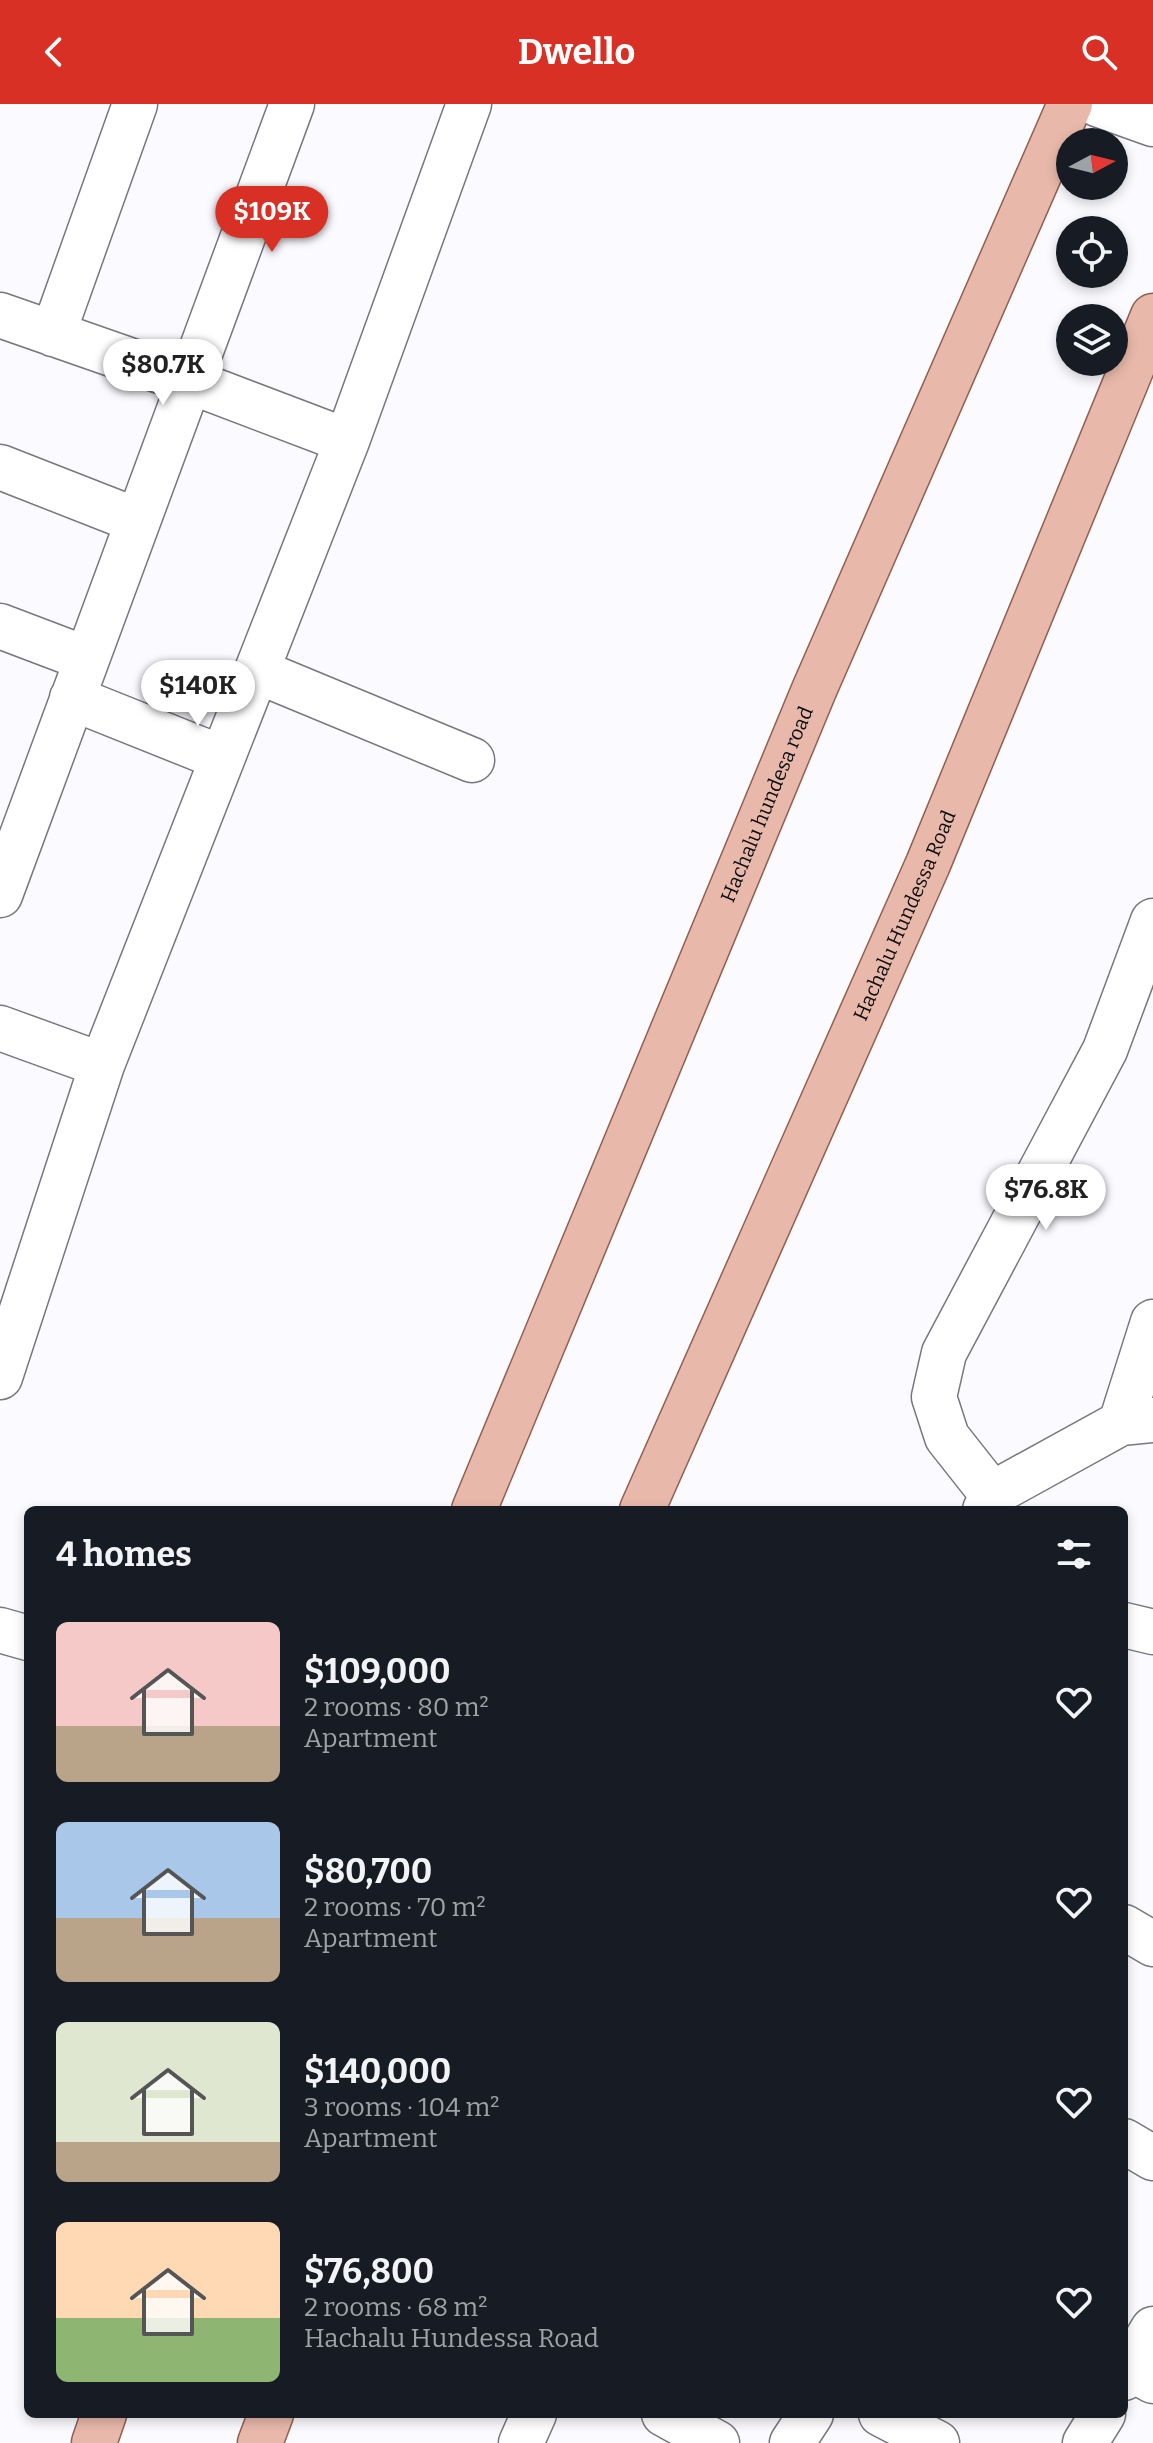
<!DOCTYPE html>
<meta charset="utf-8">
<style>
:root{--surface:#171b24;--page:#242831;--text:#f1f3f6;--muted:#9ea1a6;--accent:#d93025}
body{margin:0;font-family:Bitter,serif;background:var(--page);color:var(--text);height:100vh;display:flex;flex-direction:column;font-size:30px;white-space:nowrap}
*{box-sizing:border-box;margin:0}
p{font-size:26px;color:var(--muted)}
.icon{flex:none;width:44px;height:44px;fill:none;stroke:currentColor;stroke-width:2;stroke-linecap:round;stroke-linejoin:round}
.map{position:relative;flex:1;overflow:hidden}
.drawer{position:absolute;left:24px;top:1402px;width:1104px;height:912px;display:flex;flex-direction:column;background:var(--surface);border-radius:12px;box-shadow:0 4px 12px #0003}
.drawer>*{flex:none}
.needle{width:52px;rotate:83deg}
.buttons{position:absolute;left:1056px;top:24px;display:grid;gap:16px}
.buttons a{display:grid;place-items:center;width:72px;height:72px;border-radius:50%;background:var(--surface);box-shadow:0 4px 12px #0003;font-size:40px}
.price{position:absolute;translate:-50% -68px;padding:0 18px;border-radius:28px;background:#fff;color:#222;font-size:26px;line-height:52px;filter:drop-shadow(0 2px 4px #0008)}
.price::after{content:'';position:absolute;left:50%;top:48px;width:24px;height:18px;margin-left:-12px;background:inherit;clip-path:polygon(0 0,100% 0,50% 100%)}
.price.current{background:var(--accent);color:#fff}
ul{padding:0;list-style:none}
li{display:flex;align-items:center;gap:24px;height:200px;padding:0 32px}
li span{display:grid;place-items:center;flex:none;width:224px;height:160px;border-radius:12px;color:#555}
li>.icon{margin-inline-start:auto}
span .icon{width:96px;height:96px;fill:#fffc;stroke-width:1}
li b{font-size:34px}
h2{display:flex;justify-content:space-between;align-items:center;height:96px;padding:0 32px;font-size:34px}
header{display:flex;justify-content:space-between;align-items:center;height:104px;padding:0 32px;background:var(--accent);color:#fff;font-size:36px;font-weight:700}
.map>svg:first-child{display:block}
.lines{fill:none;stroke-linecap:round;stroke-linejoin:round}
.minor-casing{stroke:#767780;stroke-width:47}
.tertiary-casing{stroke:#767780;stroke-width:47}
.primary-casing{stroke:#915f4f;stroke-width:47}
.minor{stroke:#fff;stroke-width:44}
.tertiary{stroke:#fff;stroke-width:44}
.primary{stroke:#e8b9aa;stroke-width:44}
.labels{text-anchor:middle;dominant-baseline:central;stroke-width:6;stroke-linejoin:round;paint-order:stroke}
.street-label{font-size:20px;fill:#0c0d10;stroke:#fff}
</style>
<header><svg class="icon" aria-label="back" viewBox="0 0 24 24"><path d="M15 5l-7 7 7 7"/></svg>Dwello<svg class="icon" aria-label="search" viewBox="0 0 24 24"><circle cx="10" cy="10" r="6"/><path d="M15 15l6 6"/></svg></header>
<div class="map">
<svg width="1153" height="2339" viewBox="0 0 1153 2339">
<rect width="100%" height="100%" fill="#fafaff"/>
<g class="lines">
<g class="minor-casing">
<path id="minor" d="M0,211L189,277L347,337
M53,230L135,0
M0,363L138,417
M0,522L87,555
M257,567L472,656
M72,594L222,654
M0,791L292,0
M0,924L102,961
M0,1273L102,961L347,337L469,0
M1121,1319L1153,1218
M992,1390L1121,1319L1153,1316
M985,1406L992,1390L947,1333L934,1293L944,1249L1105,946L1153,817
M1124,1521L1153,1528
M0,1526L28,1534
M1124,1823L1153,1840
M1124,2037L1153,2054
M1124,2274L1153,2225
M664,2310L717,2339
M881,2310L937,2339
M521,2339L534,2310
M792,2339L811,2310
M1085,2339L1103,2310"/>
</g>
<g class="tertiary-casing">
<path id="tertiary" d="M1097,0L1153,20
M1124,2261L1153,2277"/>
</g>
<g class="primary-casing">
<g id="primary">
<path id="s1" d="M474,1406L814,586L1070,0"/>
<path id="s2" d="M642,1406L928,760L1153,212"/>
<path d="M94,2339L104,2310"/>
<path d="M260,2339L271,2310"/>
</g>
</g>
<use href="#minor" class="minor"/>
<use href="#tertiary" class="tertiary"/>
<use href="#primary" class="primary"/>
</g>
<g class="labels">
<g class="street-label">
<text stroke="none"><textPath href="#s1" startOffset="764">Hachalu hundesa road</textPath></text>
<text stroke="none"><textPath href="#s2" startOffset="650">Hachalu Hundessa Road</textPath></text>
</g>
</g>
</svg>
<div class="buttons">
<a><svg class="needle" viewBox="-14 -14 28 28"><path d="M0-13l5 13h-10z" fill="#e53935"/><path d="M0 13l5-13h-10z" fill="#9ea1a6"/></svg></a>
<a><svg class="icon" aria-label="locate" viewBox="0 0 24 24"><circle cx="12" cy="12" r="6"/><path d="M12 2v4M12 18v4M2 12h4M18 12h4"/></svg></a>
<a><svg class="icon" aria-label="layers" viewBox="0 0 24 24"><path d="M12 4l9 5-9 5-9-5zM3 14l9 5 9-5"/></svg></a>
</div>
<b class="price current" style="left:272px;top:150px">$109K</b>
<b class="price" style="left:163px;top:303px">$80.7K</b>
<b class="price" style="left:198px;top:624px">$140K</b>
<b class="price" style="left:1046px;top:1128px">$76.8K</b>
<section class="drawer">
<h2>4 homes<svg class="icon" aria-label="filters" viewBox="0 0 24 24"><path d="M4 7h16M4 17h16"/><circle cx="9" cy="7" r="2"/><circle cx="15" cy="17" r="2"/></svg></h2>
<ul>
<li><span style="background:linear-gradient(#f6c9c9 65%,#b9a48a 0)"><svg class="icon" aria-label="home" viewBox="0 0 24 24"><path d="M3 11l9-7 9 7M6 9v11h12V9"/></svg></span><div><b>$109,000</b><p>2 rooms · 80 m²</p><p>Apartment</p></div><svg class="icon" aria-label="heart" viewBox="0 0 24 24"><path d="M12 20l-8-8c-3-5 5-10 8-4 3-6 11-1 8 4z"/></svg></li>
<li><span style="background:linear-gradient(#a9c7e8 60%,#b9a48a 0)"><svg class="icon" aria-label="home" viewBox="0 0 24 24"><path d="M3 11l9-7 9 7M6 9v11h12V9"/></svg></span><div><b>$80,700</b><p>2 rooms · 70 m²</p><p>Apartment</p></div><svg class="icon" aria-label="heart" viewBox="0 0 24 24"><path d="M12 20l-8-8c-3-5 5-10 8-4 3-6 11-1 8 4z"/></svg></li>
<li><span style="background:linear-gradient(#dfe7d0 75%,#b9a48a 0)"><svg class="icon" aria-label="home" viewBox="0 0 24 24"><path d="M3 11l9-7 9 7M6 9v11h12V9"/></svg></span><div><b>$140,000</b><p>3 rooms · 104 m²</p><p>Apartment</p></div><svg class="icon" aria-label="heart" viewBox="0 0 24 24"><path d="M12 20l-8-8c-3-5 5-10 8-4 3-6 11-1 8 4z"/></svg></li>
<li><span style="background:linear-gradient(#ffd9b3 60%,#8fb573 0)"><svg class="icon" aria-label="home" viewBox="0 0 24 24"><path d="M3 11l9-7 9 7M6 9v11h12V9"/></svg></span><div><b>$76,800</b><p>2 rooms · 68 m²</p><p>Hachalu Hundessa Road</p></div><svg class="icon" aria-label="heart" viewBox="0 0 24 24"><path d="M12 20l-8-8c-3-5 5-10 8-4 3-6 11-1 8 4z"/></svg></li>
</ul>
</section>
</div>
